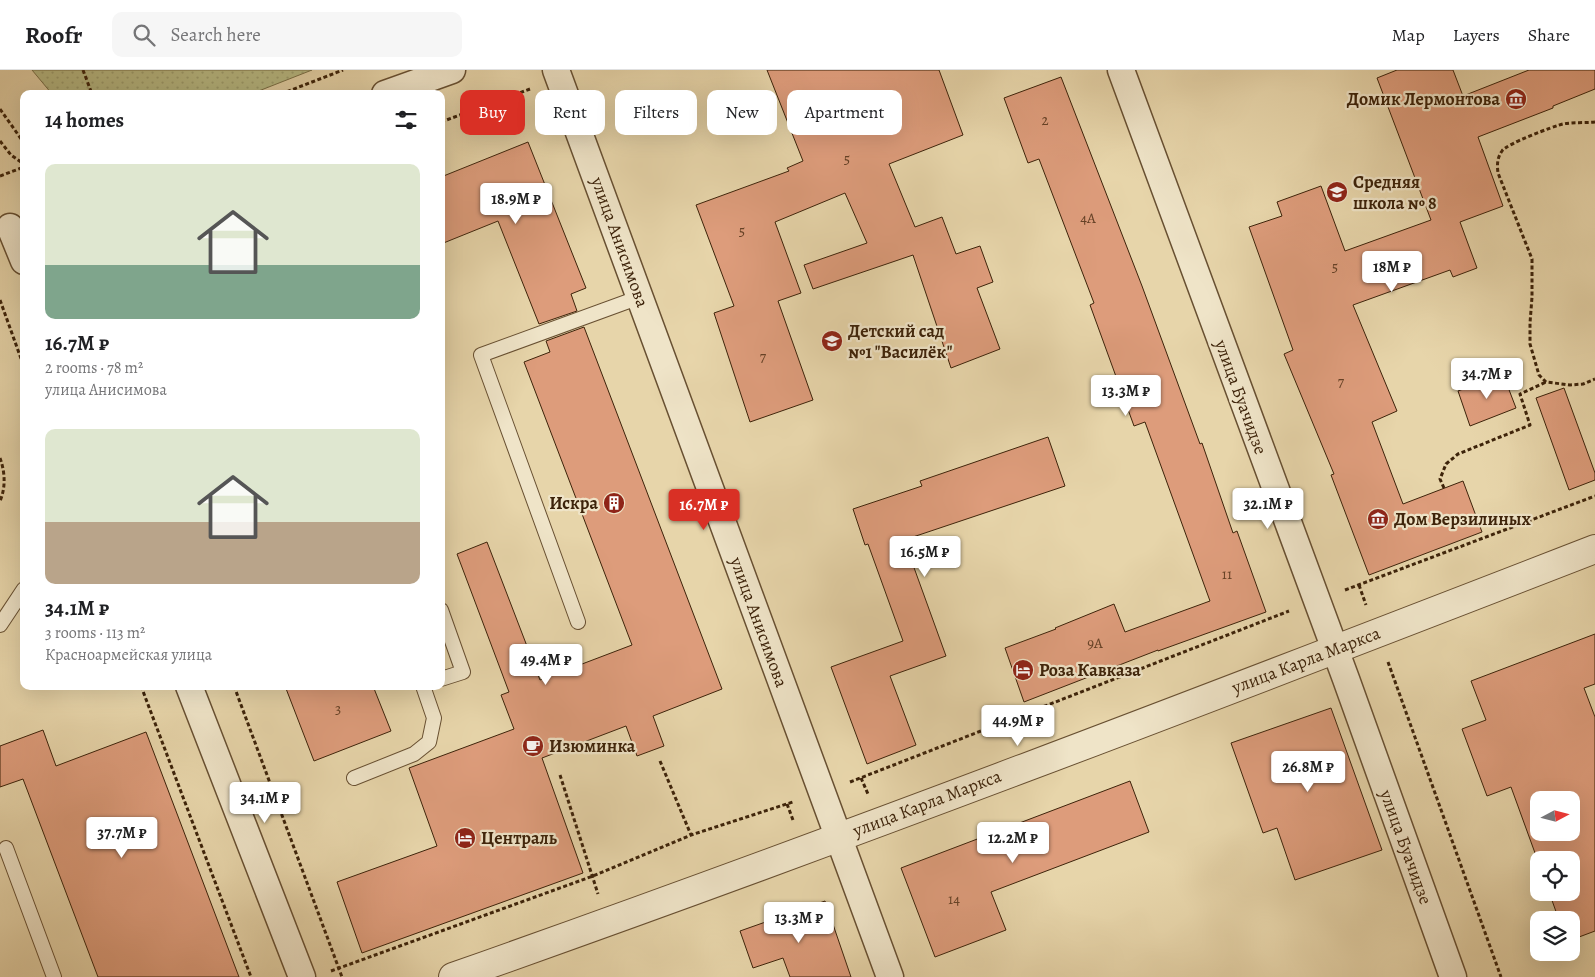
<!DOCTYPE html>
<meta charset="utf-8">
<style>
:root{--surface:#fff;--page:#f6f6f6;--text:#202124;--muted:#757577;--line:#e0e0e0;--accent:#d93025}
body{margin:0;font-family:Alegreya,serif;background:var(--page);color:var(--text);height:100vh;display:flex;flex-direction:column;font-size:19px;white-space:nowrap}
*{box-sizing:border-box;margin:0}
p{font-size:16px;color:var(--muted)}
.icon{flex:none;width:28px;height:28px;fill:none;stroke:currentColor;stroke-width:2;stroke-linecap:round;stroke-linejoin:round}
.map{position:relative;flex:1;overflow:hidden}
.panel{position:absolute;left:20px;top:20px;width:425px;height:600px;display:flex;flex-direction:column;background:var(--surface);border-radius:10px;box-shadow:0 5px 20px #0002}
.panel>*{flex:none}
.hud{position:absolute;left:460px;top:20px;width:475px;height:45px;display:flex;gap:10px}
.needle{width:32px;rotate:83deg}
.buttons{position:absolute;left:1530px;top:721px;display:grid;gap:10px}
.buttons a{display:grid;place-items:center;width:50px;height:50px;border-radius:10px;background:var(--surface);box-shadow:0 5px 20px #0002;font-size:25px}
.price{position:absolute;translate:-50% -42px;padding:0 11px;border-radius:5px;background:#fff;color:#222;font-size:16px;line-height:32px;filter:drop-shadow(0 1px 2px #0008)}
.price::after{content:'';position:absolute;left:50%;top:30px;width:15px;height:11px;margin-left:-8px;background:inherit;clip-path:polygon(0 0,100% 0,50% 100%)}
.price.active{background:var(--accent);color:#fff}
ul{padding:0;list-style:none}
li{display:grid;align-content:center;gap:10px;height:265px;padding:0 25px}
li span{display:grid;place-items:center;height:155px;border-radius:10px;color:#555}
li>.icon{margin-inline-start:auto}
span .icon{width:90px;height:90px;fill:#fffc;stroke-width:1}
li b{font-size:21px}
h2{display:flex;justify-content:space-between;align-items:center;height:60px;padding:0 25px;font-size:21px}
.chip{padding:0 18px;border-radius:10px;background:var(--surface);box-shadow:0 5px 20px #0002;font-size:18px;line-height:45px}
.chip.active{background:var(--accent);color:#fff}
header{display:flex;align-items:center;gap:30px;box-sizing:border-box;height:70px;padding:0 25px;background:var(--surface);border-bottom:1px solid var(--line)}
header strong{font-size:24px}
nav{display:flex;gap:28px;margin-inline-start:auto;font-size:18px}
.search{width:350px;height:45px;background:var(--page);display:flex;align-items:center;gap:12px;box-sizing:border-box;padding:0 18px;border-radius:10px;color:var(--muted);font-size:19px}
.map>svg:first-child{display:block}
.green{fill:url(#green-dots);stroke:#7a7048}
.building{fill:#dd9c7b;stroke:#3d230a;fill-rule:evenodd}
.lines{fill:none;stroke-linecap:round;stroke-linejoin:round}
.service-casing{stroke:#685032;stroke-width:16}
.minor-casing{stroke:#685032;stroke-width:29}
.tertiary-casing{stroke:#685032;stroke-width:30}
.path{stroke:#3d230a;stroke-width:3;stroke-dasharray:4 2.5;stroke-linecap:butt}
.service{stroke:#efe4c8;stroke-width:14}
.minor{stroke:#efe4c8;stroke-width:26}
.tertiary{stroke:#efe4c8;stroke-width:28}
.labels{text-anchor:middle;dominant-baseline:central;stroke-width:4.5;stroke-linejoin:round;paint-order:stroke}
.number-label{font-size:15px;fill:#654126}
.poi-label{font-size:18px;font-weight:bold;fill:#3d230a;stroke:#efe4c8;text-anchor:start}
.street-label{font-size:18px;fill:#3d230a;stroke:#efe4c8}
</style>
<header>
<strong>Roofr</strong>
<div class="search"><svg class="icon" aria-label="search" viewBox="0 0 24 24"><circle cx="10" cy="10" r="6"/><path d="M15 15l6 6"/></svg>Search here</div>
<nav><a>Map</a><a>Layers</a><a>Share</a></nav>
</header>
<div class="map">
<svg width="1595" height="907" viewBox="0 0 1595 907">
<defs>
<pattern id="green-dots" width="8" height="8" patternUnits="userSpaceOnUse" patternTransform="scale(1.25)"><rect width="8" height="8" fill="#b8bc86"/><path d="M2 2h.1M6 6h.1" fill="none" stroke="#9fa172" stroke-width="1.8" stroke-linecap="round"/></pattern>
</defs>
<rect width="100%" height="100%" fill="#e7d5aa"/>
<filter id="stains"><feTurbulence type="fractalNoise" baseFrequency=".004" numOctaves="4"/><feColorMatrix values="0 0 0 0 .2 0 0 0 0 .09 0 0 0 0 .02 0 0 0 .5 -.17"/></filter>
<radialGradient id="worn" r=".72"><stop offset=".6" stop-color="#630" stop-opacity="0"/><stop offset="1" stop-color="#630" stop-opacity=".3"/></radialGradient>
<path class="green" d="M32,0H312L251,24H52Z"/>
<path class="building" d="M767,0H939L963,65L889,94L915,157L942,147L956,184L980,176L993,212L977,218L1000,279L951,298L913,185L813,219L804,195L867,173L845,123L775,152L801,223L778,231L813,330L750,352L714,243L734,236L696,135L789,101L787,98L803,91Z
M1397,0H1453L1463,26L1529,0H1595V19L1553,36V38L1478,67L1503,136L1460,152L1477,198L1453,207L1450,200L1353,235L1397,341L1372,352L1403,434L1463,411L1482,462L1369,505L1331,405L1334,404L1284,284L1293,280L1249,157L1282,146L1277,132L1321,116L1345,181L1431,150L1377,8Z
M1061,7L1142,216L1200,374L1202,373L1233,463L1237,461L1266,542L1158,581V580L1024,632L1005,578L1056,559L1055,558L1114,534L1125,562L1210,531L1145,352L1134,356L1090,235L1094,233L1039,89L1028,93L1004,28Z
M528,72L586,218L571,224L577,241L539,254L498,151L441,174V107Z
M584,257L722,619L653,646L664,676L637,686L626,656L542,688L583,803L362,883L337,812L437,776L409,698L514,659L501,625L509,622L457,484L487,472L540,610L632,575L524,292L550,282L546,271Z
M1503,304L1516,338L1470,356L1458,321Z
M1564,318L1595,403V410L1569,420L1536,328Z
M1048,367L1065,416L904,470L946,586L890,606L916,675L867,694L831,597L903,571L868,474L865,475L853,439L922,416L920,411Z
M1595,564V614L1584,618L1595,647V861L1571,870V850H1559L1549,822H1571V790H1539V794L1511,717L1487,726L1462,659L1486,650L1471,611ZM1539,730H1571V762H1539Z
M285,616H373L391,661L314,691Z
M1331,638L1382,780L1295,810L1277,758L1263,763L1231,673Z
M43,660L56,696L146,662L239,907H98L23,709L0,717V676Z
M1130,711L1149,762L991,822L1006,860L935,887L901,798Z
M825,831L851,907H790L783,888L753,898L740,861Z"/>
<g class="lines">
<g class="service-casing">
<path id="service" d="M441,540L463,602L441,609
M578,552L481,285L640,227
M0,555L24,519
M354,708L414,684L429,672L434,648L423,616
M6,778L54,907"/>
</g>
<g class="minor-casing">
<path id="minor" d="M556,0L890,907
M1121,0L1346,609L1453,907
M385,24L452,0
M10,157L24,191
M189,616L302,907"/>
</g>
<g class="tertiary-casing">
<path id="tertiary" d="M453,907C836,772 1216,626 1595,479"/>
</g>
<path class="path" d="M83,0L92,24
M281,24L343,0
M0,39L24,73
M441,52L530,19
M1595,52C1585,53 1573,52 1563,54C1554,56 1506,74 1502,81C1497,88 1497,95 1498,103L1532,189V227L1530,253V274L1539,305L1546,312L1570,315L1583,314L1595,309
M0,71L11,85L24,94
M0,106L24,97
M0,230L24,297
M0,388C5,402 6,417 0,431
M1444,418L1440,409L1446,394L1458,384L1530,355L1520,324L1546,312
M1359,515L1366,535
M1345,520L1595,426
M1388,592L1501,907
M141,616L251,907
M234,616L342,907
M660,691L691,765
M560,705L598,824
M861,708L868,724
M850,712L1289,541
M787,734L793,750
M331,901L593,806L691,765L793,732"/>
<use href="#service" class="service"/>
<use href="#minor" class="minor"/>
<use href="#tertiary" class="tertiary"/>
</g>
<defs>
<g id="museum-disc" transform="scale(1.125)"><circle r="9.5" fill="#8f2418" stroke="#efe4c8"/><path d="M0-6L6-3V-2H-6V-3ZM-5-1h2V3h-2ZM-1-1h2V3h-2ZM3-1h2V3H3ZM-6 4H6V6H-6Z" fill="#fff"/></g>
<g id="school-disc" transform="scale(1.125)"><circle r="9.5" fill="#8f2418" stroke="#efe4c8"/><path d="M0-5L7-2L0 1L-7-2ZM-4 1L0 2.5L4 1V4Q0 6-4 4Z" fill="#fff"/></g>
<g id="building-disc" transform="scale(1.125)"><circle r="9.5" fill="#8f2418" stroke="#efe4c8"/><path d="M-4-6H4V6H1V3H-1V6H-4ZM-2.5-4.3h1.7v1.8h-1.7ZM.8-4.3h1.7v1.8H.8ZM-2.5-1h1.7V.8h-1.7ZM.8-1h1.7V.8H.8Z" fill="#fff"/></g>
<g id="hotel-disc" transform="scale(1.125)"><circle r="9.5" fill="#8f2418" stroke="#efe4c8"/><path d="M-6-4.5h1.5V1H6V5H4.5V3h-9V5H-6ZM-4 0a1.8 1.8 0 1 1 3.6 0ZM.5 0V-2.5h3Q6-2.5 6 0Z" fill="#fff"/></g>
<g id="cafe-disc" transform="scale(1.125)"><circle r="9.5" fill="#8f2418" stroke="#efe4c8"/><path d="M-5.5-4.5H6V0H3Q3 3.5 0 3.5H-2.5Q-5.5 3.5-5.5 0ZM3-3.2v2h1.7v-2ZM-6 4.5H4V6H-6Z" fill="#fff"/></g>
</defs>
<g fill-rule="evenodd">
<use href="#museum-disc" x="1516" y="29"/>
<use href="#school-disc" x="1337" y="122"/>
<use href="#school-disc" x="832" y="271"/>
<use href="#building-disc" x="614" y="433"/>
<use href="#museum-disc" x="1378" y="449"/>
<use href="#hotel-disc" x="1023" y="600"/>
<use href="#cafe-disc" x="533" y="676"/>
<use href="#hotel-disc" x="465" y="768"/>
</g>
<g class="labels">
<g class="number-label">
<text x="1045" y="50">2</text>
<text x="847" y="89">5</text>
<text x="1088" y="148">4А</text>
<text x="742" y="161">5</text>
<text x="1335" y="197">5</text>
<text x="763" y="287">7</text>
<text x="1341" y="312">7</text>
<text x="1227" y="504">11</text>
<text x="1095" y="573">9А</text>
<text x="338" y="639">3</text>
<text x="954" y="829">14</text>
</g>
<g class="poi-label">
<text x="1500" y="29" text-anchor="end">Домик Лермонтова</text>
<text x="1353" y="112">Средняя<tspan x="1353" dy="21">школа № 8</tspan></text>
<text x="848" y="261">Детский сад<tspan x="848" dy="21">№1 "Василёк"</tspan></text>
<text x="598" y="433" text-anchor="end">Искра</text>
<text x="1394" y="449">Дом Верзилиных</text>
<text x="1039" y="600">Роза Кавказа</text>
<text x="549" y="676">Изюминка</text>
<text x="481" y="768">Централь</text>
</g>
<g class="street-label">
<text transform="translate(620 172) rotate(70)">улица Анисимова</text>
<text transform="translate(1241 327) rotate(70)">улица Буачидзе</text>
<text transform="translate(759 552) rotate(70)">улица Анисимова</text>
<text transform="translate(1306 590) rotate(-21)">улица Карла Маркса</text>
<text transform="translate(927 733) rotate(-21)">улица Карла Маркса</text>
<text transform="translate(1406 777) rotate(70)">улица Буачидзе</text>
</g>
</g>
<rect width="100%" height="100%" filter="url(#stains)"/>
<rect width="100%" height="100%" fill="url(#worn)"/>
</svg>
<div class="buttons">
<a><svg class="needle" viewBox="-14 -14 28 28"><path d="M0-13l5 13h-10z" fill="#e53935"/><path d="M0 13l5-13h-10z" fill="#757577"/></svg></a>
<a><svg class="icon" aria-label="locate" viewBox="0 0 24 24"><circle cx="12" cy="12" r="6"/><path d="M12 2v4M12 18v4M2 12h4M18 12h4"/></svg></a>
<a><svg class="icon" aria-label="layers" viewBox="0 0 24 24"><path d="M12 4l9 5-9 5-9-5zM3 14l9 5 9-5"/></svg></a>
</div>
<b class="price" style="left:516px;top:155px">18.9M ₽</b>
<b class="price" style="left:1392px;top:223px">18M ₽</b>
<b class="price" style="left:1487px;top:330px">34.7M ₽</b>
<b class="price" style="left:1126px;top:347px">13.3M ₽</b>
<b class="price" style="left:1268px;top:460px">32.1M ₽</b>
<b class="price active" style="left:704px;top:461px">16.7M ₽</b>
<b class="price" style="left:925px;top:508px">16.5M ₽</b>
<b class="price" style="left:546px;top:616px">49.4M ₽</b>
<b class="price" style="left:1018px;top:677px">44.9M ₽</b>
<b class="price" style="left:1308px;top:723px">26.8M ₽</b>
<b class="price" style="left:265px;top:754px">34.1M ₽</b>
<b class="price" style="left:122px;top:789px">37.7M ₽</b>
<b class="price" style="left:1013px;top:794px">12.2M ₽</b>
<b class="price" style="left:799px;top:874px">13.3M ₽</b>
<div class="hud">
<a class="chip active">Buy</a>
<a class="chip">Rent</a>
<a class="chip">Filters</a>
<a class="chip">New</a>
<a class="chip">Apartment</a>
</div>
<section class="panel">
<h2>14 homes<svg class="icon" aria-label="filters" viewBox="0 0 24 24"><path d="M4 7h16M4 17h16"/><circle cx="9" cy="7" r="2"/><circle cx="15" cy="17" r="2"/></svg></h2>
<ul>
<li><span style="background:linear-gradient(#dfe7d0 65%,#7fa58c 0)"><svg class="icon" aria-label="home" viewBox="0 0 24 24"><path d="M3 11l9-7 9 7M6 9v11h12V9"/></svg></span><div><b>16.7M ₽</b><p>2 rooms · 78 m²</p><p>улица Анисимова</p></div></li>
<li><span style="background:linear-gradient(#dfe7d0 60%,#b9a48a 0)"><svg class="icon" aria-label="home" viewBox="0 0 24 24"><path d="M3 11l9-7 9 7M6 9v11h12V9"/></svg></span><div><b>34.1M ₽</b><p>3 rooms · 113 m²</p><p>Красноармейская улица</p></div></li>
</ul>
</section>
</div>
